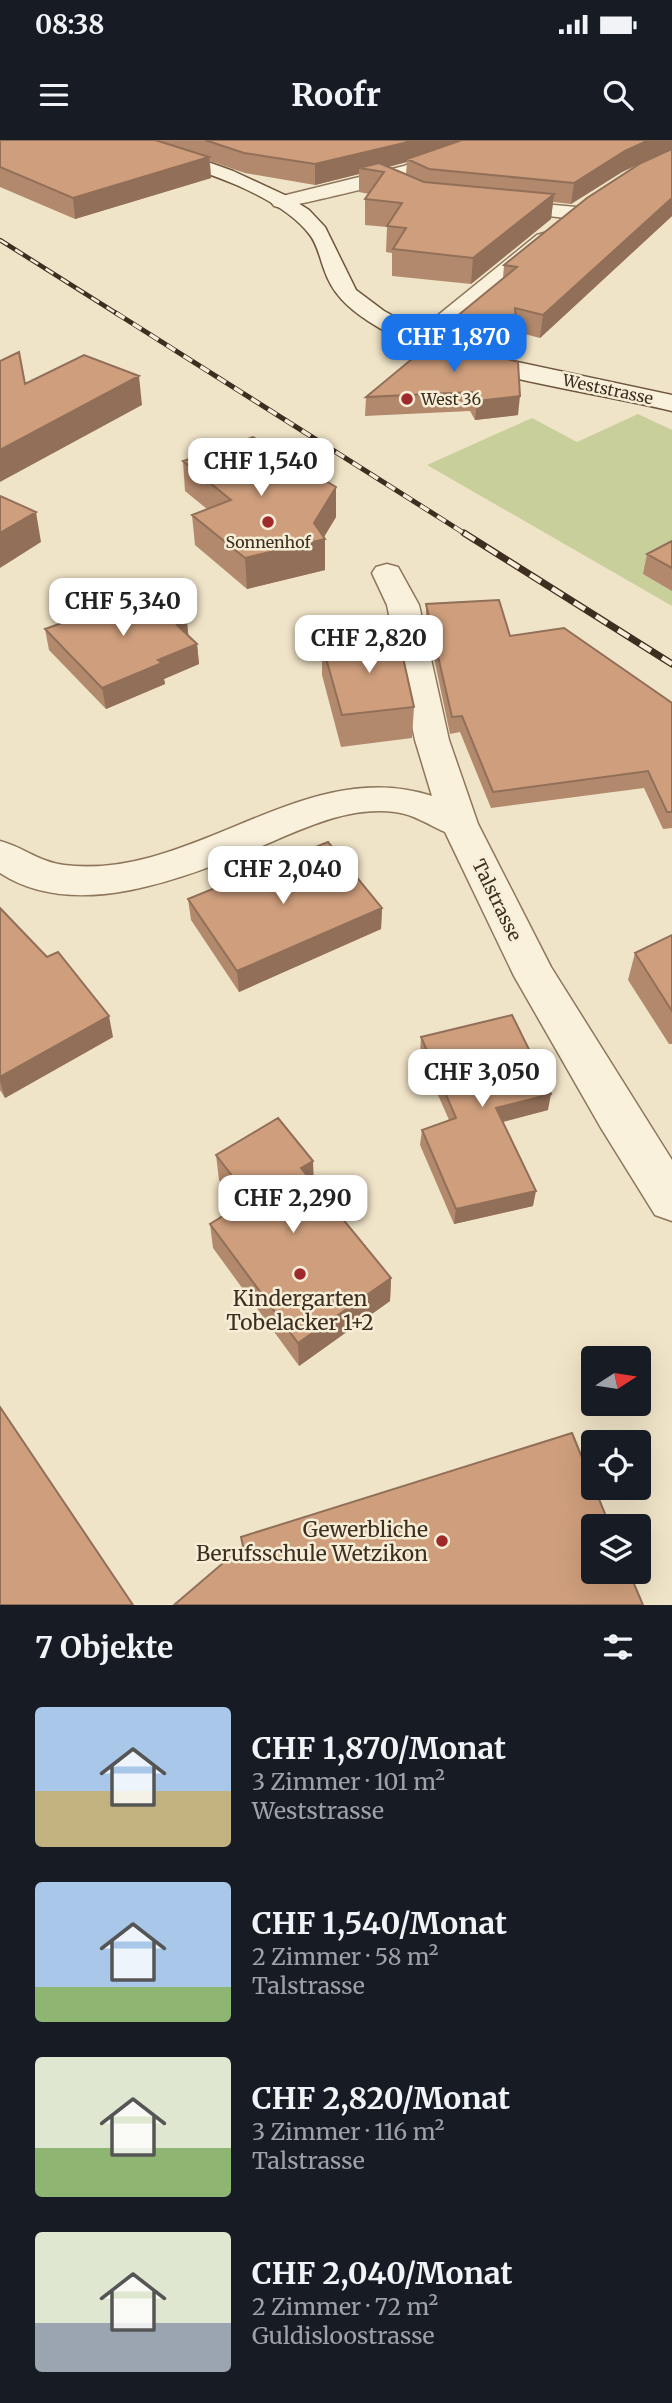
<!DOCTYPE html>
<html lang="de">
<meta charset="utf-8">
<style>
:root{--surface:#171b24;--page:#20242c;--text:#f1f3f6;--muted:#9ea1a6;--accent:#1a73e8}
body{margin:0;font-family:Merriweather,serif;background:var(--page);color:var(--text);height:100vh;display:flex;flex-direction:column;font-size:26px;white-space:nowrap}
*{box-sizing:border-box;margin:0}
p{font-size:23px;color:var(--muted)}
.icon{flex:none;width:38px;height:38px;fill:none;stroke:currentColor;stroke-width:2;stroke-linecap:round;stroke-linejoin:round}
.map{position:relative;height:1465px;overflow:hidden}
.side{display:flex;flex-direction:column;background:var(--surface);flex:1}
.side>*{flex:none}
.needle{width:46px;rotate:78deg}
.fabs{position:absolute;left:581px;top:1206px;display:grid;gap:14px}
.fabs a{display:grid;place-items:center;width:70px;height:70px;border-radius:7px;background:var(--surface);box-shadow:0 7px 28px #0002;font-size:35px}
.price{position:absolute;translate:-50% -60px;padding:0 16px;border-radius:14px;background:#fff;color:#222;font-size:23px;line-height:46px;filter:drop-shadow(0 2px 4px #0008)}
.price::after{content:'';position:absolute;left:50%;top:42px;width:21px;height:16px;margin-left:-10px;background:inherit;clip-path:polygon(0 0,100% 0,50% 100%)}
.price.selected{background:var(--accent);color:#fff}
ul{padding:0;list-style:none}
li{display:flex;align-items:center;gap:21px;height:175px;padding:0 35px}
li span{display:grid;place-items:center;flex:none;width:196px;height:140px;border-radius:7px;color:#555}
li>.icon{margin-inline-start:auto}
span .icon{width:84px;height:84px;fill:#fffc;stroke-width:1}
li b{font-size:30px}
h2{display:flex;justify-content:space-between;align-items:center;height:84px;padding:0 35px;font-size:30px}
.status{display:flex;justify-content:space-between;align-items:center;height:49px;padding:0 35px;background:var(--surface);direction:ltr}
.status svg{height:19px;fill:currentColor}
header{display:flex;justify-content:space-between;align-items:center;height:91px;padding:0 35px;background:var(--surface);font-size:32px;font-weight:700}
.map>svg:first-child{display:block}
.green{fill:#c9cf9b}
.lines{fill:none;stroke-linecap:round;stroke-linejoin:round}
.minor-casing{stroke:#8d765c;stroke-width:3}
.secondary-casing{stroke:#6f573f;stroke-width:3}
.minor{fill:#faf1dc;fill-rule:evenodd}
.secondary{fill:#faf1dc;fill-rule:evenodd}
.rail-far2-casing{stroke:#3d2e20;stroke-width:4.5}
.rail-far1-casing{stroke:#3d2e20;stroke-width:5}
.rail-casing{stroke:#3d2e20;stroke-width:7}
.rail-far2{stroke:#f7eed8;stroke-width:2.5;stroke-dasharray:9;stroke-linecap:butt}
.rail-far1{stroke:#f7eed8;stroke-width:3.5;stroke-dasharray:10;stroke-linecap:butt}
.rail{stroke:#f7eed8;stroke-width:4.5;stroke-dasharray:13;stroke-linecap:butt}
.wall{fill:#b2896c;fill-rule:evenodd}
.shaded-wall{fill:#916f58}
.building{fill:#cf9f7d;stroke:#916f58;stroke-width:2}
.poi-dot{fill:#9e2a2b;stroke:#f7eed8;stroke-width:2.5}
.labels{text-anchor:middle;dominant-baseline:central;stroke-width:5;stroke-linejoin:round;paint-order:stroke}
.far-street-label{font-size:16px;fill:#3d2e20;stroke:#f7eed8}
.far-poi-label{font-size:16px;fill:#3d2e20;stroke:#f7eed8;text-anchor:start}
.street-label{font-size:18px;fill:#3d2e20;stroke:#f7eed8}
.near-poi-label{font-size:21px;fill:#3d2e20;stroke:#f7eed8}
</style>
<div class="status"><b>08:38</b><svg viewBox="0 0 49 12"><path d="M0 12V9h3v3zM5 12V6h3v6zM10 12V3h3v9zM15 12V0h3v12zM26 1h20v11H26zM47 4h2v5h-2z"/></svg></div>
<header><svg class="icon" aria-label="menu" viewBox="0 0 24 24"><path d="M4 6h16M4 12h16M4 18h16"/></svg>Roofr<svg class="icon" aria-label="search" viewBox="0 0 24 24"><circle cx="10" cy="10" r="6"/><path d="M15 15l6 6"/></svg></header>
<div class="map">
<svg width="672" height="1465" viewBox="0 0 672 1465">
<rect width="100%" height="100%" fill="#f0e4c8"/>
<path class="green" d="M638,274L672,290V466L427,325L532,278L577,302Z"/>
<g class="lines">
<g class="minor-casing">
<path id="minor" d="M471,0H495C473,27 321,59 281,68L274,66L271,62L274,58L404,26Z
M499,60L576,67L583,69L586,73L583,77L576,79L492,70L489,66L492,62Z
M544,93L551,95L555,99L551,103L453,186L405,200L397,198L393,193L397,188L437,176L537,95Z
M387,424L398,427L419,465L449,600L478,684L551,827L672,1020V1081L655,1075L601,988L514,836L445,692C429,685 413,674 395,672C349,666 304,688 262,706C187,737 76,783 0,733V701C23,707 39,722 64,725C193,741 304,614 432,656L415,600L387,465L372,433L376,427Z"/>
</g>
<g class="secondary-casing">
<path id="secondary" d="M112,0H140L177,11L233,31L287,56L309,70L325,87L356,150L384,171L423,192L494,217L672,255V271C571,246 457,239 368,181C347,167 332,153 324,129C320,118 317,104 310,95C274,47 171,22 115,4Z"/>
</g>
<use href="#minor" class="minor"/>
<use href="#secondary" class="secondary"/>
<g class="rail-far2-casing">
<path id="rail-far2" d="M0,100L119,175"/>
</g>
<g class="rail-far1-casing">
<path id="rail-far1" d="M116,173L467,395"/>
</g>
<g class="rail-casing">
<path id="rail" d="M464,393L672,524"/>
</g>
<use href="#rail-far2" class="rail-far2"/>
<use href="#rail-far1" class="rail-far1"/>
<use href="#rail" class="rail"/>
</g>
<path class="wall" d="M0,0H672V76L540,198L517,192L514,219L455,200L456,177L503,138L504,125L668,11L664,12L622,32L571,64L553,62L551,79L471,144L392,136V113L386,112L387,87L365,85V59L369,54L359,52V34L315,45L245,33L210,21L211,38L75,79L0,47ZM407,22L406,34L389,27L403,23Z
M436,199L518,275L475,280L470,271L365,276L366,257Z
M183,321L336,377L324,397L325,399V430L247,449L195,405L192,375L207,369L185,351Z
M672,401V451L643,434L647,414Z
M426,464L510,496L672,563V688L663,689L644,648L491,668L460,592L450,594L426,480Z
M45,489L188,496L197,504L199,524L164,539L165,544L106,569L49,510Z
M322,504L414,567L412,598L341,607L322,535Z
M188,759L382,768L381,789L239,852L191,780Z
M0,768L47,817L113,897L5,958L0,950Z
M672,795V904H669L628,840L635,813Z
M421,897L548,970L503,982L533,1066L454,1084L420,1005L422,990L449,980L420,914Z
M216,1015L314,1044L391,1138L390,1161L299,1226L213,1108L210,1084L239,1066L219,1040Z"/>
<path class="shaded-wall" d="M412,0H464L407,19V22L375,30L359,28V34L315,45V24Z
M649,0H672V10L664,12L622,32L571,64L574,43L625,11Z
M209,17L211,38L75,79L73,58Z
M554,54L551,79L471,144L473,118Z
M672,58V76L540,198L543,175Z
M139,236L142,265L0,342V310Z
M520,256L518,275L475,280L477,261Z
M336,347V377L322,400L325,399V430L247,449L245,418L314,383Z
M36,372L41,402L0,428V393Z
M187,481L189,501L177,485Z
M197,504L199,524L164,539L165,544L106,569L102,548L158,520Z
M382,768L381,789L239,852L237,831Z
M109,876L113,897L5,958L0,941V937Z
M551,954L548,970L494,984L496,968Z
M313,1021L314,1046L301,1028Z
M536,1051L533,1066L454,1084L456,1069Z
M391,1138L390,1161L299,1226L298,1203Z"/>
<path class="building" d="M0,0H155L209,17L73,58L0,27Z
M205,0H412L404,3L315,24L244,13Z
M462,0H649L625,11L574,43L429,29L407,19Z
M672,9V58L543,175L515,168L517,195L456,177L517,127L504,125L587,58L641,23Z
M379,23L424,42L554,54L473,118L393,109L406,88L387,86L402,63L365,59L384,32L359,28Z
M436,199L518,222L520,256L477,261L472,252L366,257Z
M19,212L25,244L84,215L139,236L0,310V221Z
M253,297L336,347L314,383L325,399L245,418L192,375L231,360L183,321Z
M0,356L36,372L0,393Z
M672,401V428L647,414Z
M154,451L187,481L177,485L197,504L158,520L162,523L102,548L45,489Z
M499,460L510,496L564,488L672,563V672H667L648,631L493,652L462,576L452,577L426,464Z
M398,495L414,567L342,575L322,504Z
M328,702L382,768L237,831L188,759Z
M0,768L47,817L58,812L109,876L0,937Z
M672,795V871L635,813Z
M512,875L551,954L496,968L536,1051L456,1069L422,990L456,978L421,897Z
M278,978L313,1021L301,1028L391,1138L298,1203L210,1084L250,1059L216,1015Z
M0,1267L133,1465H0Z
M572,1293L610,1386H593V1432H629L643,1465H174L243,1406L241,1397Z"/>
<g class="poi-dot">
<circle cx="407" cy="259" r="7"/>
<circle cx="268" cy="382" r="7"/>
<circle cx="300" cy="1134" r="7"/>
<circle cx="442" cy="1401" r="7"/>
</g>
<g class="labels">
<g class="far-street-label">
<text transform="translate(608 249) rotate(12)">Weststrasse</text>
</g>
<g class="far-poi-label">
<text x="421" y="259">West 36</text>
<text x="268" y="402" text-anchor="middle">Sonnenhof</text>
</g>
<g class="street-label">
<text transform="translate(497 760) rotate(64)">Talstrasse</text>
</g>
<g class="near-poi-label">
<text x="300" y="1158">Kindergarten<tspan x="300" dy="24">Tobelacker 1+2</tspan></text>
<text x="428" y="1389" text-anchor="end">Gewerbliche<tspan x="428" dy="24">Berufsschule Wetzikon</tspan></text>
</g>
</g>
</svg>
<div class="fabs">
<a><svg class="needle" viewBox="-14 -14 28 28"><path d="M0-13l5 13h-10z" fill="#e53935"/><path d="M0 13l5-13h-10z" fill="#9ea1a6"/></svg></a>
<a><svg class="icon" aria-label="locate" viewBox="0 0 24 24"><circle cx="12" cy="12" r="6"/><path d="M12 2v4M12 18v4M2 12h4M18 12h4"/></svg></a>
<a><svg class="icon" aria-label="layers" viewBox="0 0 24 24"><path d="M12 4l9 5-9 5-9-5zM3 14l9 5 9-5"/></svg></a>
</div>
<b class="price selected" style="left:454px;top:234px">CHF 1,870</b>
<b class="price" style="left:261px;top:358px">CHF 1,540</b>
<b class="price" style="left:123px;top:498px">CHF 5,340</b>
<b class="price" style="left:369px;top:535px">CHF 2,820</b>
<b class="price" style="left:283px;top:766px">CHF 2,040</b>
<b class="price" style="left:482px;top:969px">CHF 3,050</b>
<b class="price" style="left:293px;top:1095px">CHF 2,290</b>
</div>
<section class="side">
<h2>7 Objekte<svg class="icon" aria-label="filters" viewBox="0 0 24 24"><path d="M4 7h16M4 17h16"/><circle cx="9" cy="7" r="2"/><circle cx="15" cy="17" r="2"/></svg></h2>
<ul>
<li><span style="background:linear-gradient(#a9c7e8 60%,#c2b280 0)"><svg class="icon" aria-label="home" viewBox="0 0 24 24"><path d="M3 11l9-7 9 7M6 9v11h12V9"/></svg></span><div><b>CHF 1,870/Monat</b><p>3 Zimmer · 101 m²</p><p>Weststrasse</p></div></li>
<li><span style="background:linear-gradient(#a9c7e8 75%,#8fb573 0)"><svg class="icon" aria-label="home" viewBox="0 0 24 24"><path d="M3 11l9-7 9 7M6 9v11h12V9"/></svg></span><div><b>CHF 1,540/Monat</b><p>2 Zimmer · 58 m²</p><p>Talstrasse</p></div></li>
<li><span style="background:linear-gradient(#dfe7d0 65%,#8fb573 0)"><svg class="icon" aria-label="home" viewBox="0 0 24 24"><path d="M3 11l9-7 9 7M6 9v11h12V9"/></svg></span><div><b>CHF 2,820/Monat</b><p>3 Zimmer · 116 m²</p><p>Talstrasse</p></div></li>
<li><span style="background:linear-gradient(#dfe7d0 65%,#9aa5b1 0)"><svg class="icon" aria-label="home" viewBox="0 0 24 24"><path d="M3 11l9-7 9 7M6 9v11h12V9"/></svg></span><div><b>CHF 2,040/Monat</b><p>2 Zimmer · 72 m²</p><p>Guldisloostrasse</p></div></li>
</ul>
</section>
